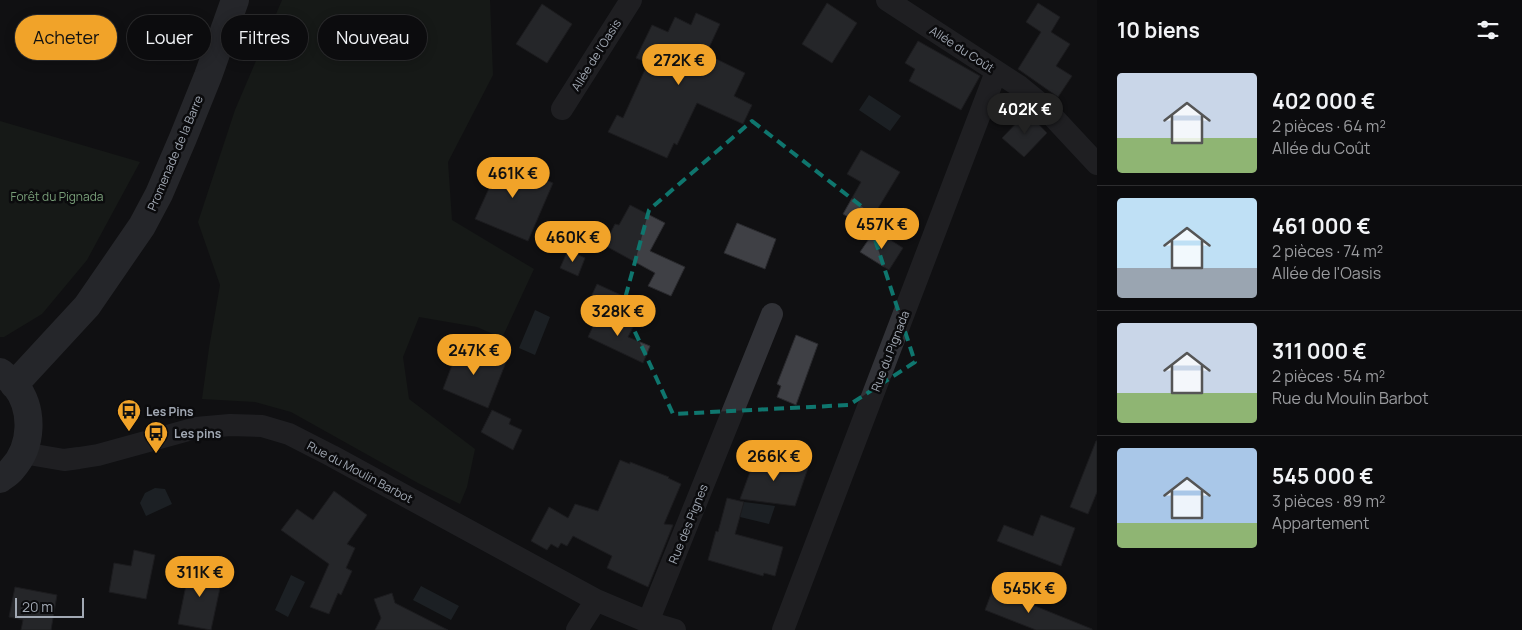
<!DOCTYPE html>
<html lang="fr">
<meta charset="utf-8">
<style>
:root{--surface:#0c0c0e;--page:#151517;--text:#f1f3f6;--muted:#9a9b9e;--line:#2c2c2e;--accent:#f1a329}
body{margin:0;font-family:Manrope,sans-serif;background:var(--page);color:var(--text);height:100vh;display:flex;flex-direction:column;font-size:19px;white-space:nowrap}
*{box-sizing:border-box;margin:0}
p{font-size:16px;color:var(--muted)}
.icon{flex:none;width:28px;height:28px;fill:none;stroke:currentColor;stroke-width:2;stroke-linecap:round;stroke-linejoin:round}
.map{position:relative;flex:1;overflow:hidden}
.drawer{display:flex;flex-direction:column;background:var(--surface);width:425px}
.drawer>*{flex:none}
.hud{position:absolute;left:15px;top:15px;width:475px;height:45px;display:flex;gap:10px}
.scale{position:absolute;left:15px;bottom:12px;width:69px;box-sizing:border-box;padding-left:5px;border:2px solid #a1a8b3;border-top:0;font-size:14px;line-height:18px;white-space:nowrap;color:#a1a8b3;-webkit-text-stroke:4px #0b0b0d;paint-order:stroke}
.price{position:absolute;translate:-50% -42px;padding:0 11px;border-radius:18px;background:var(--accent);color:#111;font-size:16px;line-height:32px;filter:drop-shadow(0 1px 2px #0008)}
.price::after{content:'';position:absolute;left:50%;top:30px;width:15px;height:11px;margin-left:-8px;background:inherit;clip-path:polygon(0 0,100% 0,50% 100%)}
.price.selected{background:#222;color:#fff}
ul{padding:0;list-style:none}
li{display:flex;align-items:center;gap:15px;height:125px;padding:0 20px}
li+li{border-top:1px solid var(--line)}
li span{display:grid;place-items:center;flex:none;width:140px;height:100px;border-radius:5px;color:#555}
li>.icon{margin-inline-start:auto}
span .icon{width:60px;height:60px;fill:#fffc;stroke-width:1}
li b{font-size:21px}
h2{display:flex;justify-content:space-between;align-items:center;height:60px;padding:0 20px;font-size:21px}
.chip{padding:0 18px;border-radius:22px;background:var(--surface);box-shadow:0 2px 12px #0003,0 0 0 1px var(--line);font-size:18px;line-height:45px}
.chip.selected{background:var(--accent);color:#111}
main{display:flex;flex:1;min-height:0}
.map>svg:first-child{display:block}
.green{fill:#1d241d}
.water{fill:#2a343a}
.building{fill:#3f4045;stroke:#2a2a2e}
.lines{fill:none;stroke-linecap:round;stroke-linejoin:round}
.minor{stroke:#313237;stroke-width:22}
.secondary{stroke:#3f4147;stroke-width:28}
.marked{fill:none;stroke:#0f766e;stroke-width:4;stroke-dasharray:10 6;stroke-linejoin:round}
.labels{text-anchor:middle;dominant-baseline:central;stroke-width:5;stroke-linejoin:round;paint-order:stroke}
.street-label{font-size:12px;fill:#a1a8b3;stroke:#0b0b0d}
.park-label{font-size:12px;fill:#789e78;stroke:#0b0b0d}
.poi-label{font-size:12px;font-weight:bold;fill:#a1a8b3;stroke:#0b0b0d;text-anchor:start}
</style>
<main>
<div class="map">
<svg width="1097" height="630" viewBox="0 0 1097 630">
<rect width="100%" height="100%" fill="#101012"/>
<path class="green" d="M282,0H490L493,75L448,162L452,220L534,269L502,338L477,327L419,317L403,357L409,399L475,449L467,487L460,504L418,483L291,412L255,402L202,399L209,348L220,285L198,222L235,110Z
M0,121L140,162L87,260L42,314L4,337H0Z"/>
<path class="water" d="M869,95L901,116L890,131L859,110Z
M535,310L550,317L535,355L519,348Z
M155,488L165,489L172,504L146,516L140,503L145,493Z
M744,502L775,506L769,524L740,517Z
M291,575L305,582L288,617L275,610Z
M421,586L459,606L451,620L413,600Z"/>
<path class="building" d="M827,3L857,23L832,63L802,44Z
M1038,3L1060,17L1051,32L1070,44L1056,66L1072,76L1058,97L1018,69L1041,32L1026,22Z
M542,4L572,24L547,63L516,44Z
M696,13L720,24L706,54L745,73L734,96L752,105L743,124L697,103L677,145L674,143L667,158L608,132L617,115L623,118L648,63L636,58L652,25L668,32L675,17L691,25Z
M918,41L980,76L961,110L909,81L915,69L905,63Z
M1027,112L1047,133L1024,157L1002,138Z
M861,150L900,172L877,210L880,213L870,230L843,214L861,182L847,174Z
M494,157L553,183L528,241L475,219L491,184L484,180Z
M630,205L665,223L650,251L685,267L671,296L648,286L655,273L604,245L615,224L619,225Z
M737,223L776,239L765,269L724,253Z
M875,230L903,248L889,270L860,252Z
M568,250L585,258L578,276L560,268Z
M597,284L623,296L615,313L590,299Z
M600,311L634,325L628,337L650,346L643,363L588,337Z
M796,335L818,344L796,405L777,397L781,386L777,384Z
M460,344L506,362L488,408L443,389Z
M492,410L511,419L509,424L522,430L513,450L481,432Z
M1096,441H1097V492L1088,514L1070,507Z
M757,453L797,468H808L795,506L740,499Z
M620,460L630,464V462L669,477L668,478L681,484L664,524L673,525L648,587L607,568L612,556L573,536L567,546L561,543L558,548L551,544L547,550L531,541L549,507L568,518L575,504L598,511Z
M334,491L367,515L347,544L355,548L346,568L352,571L341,595L338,593L329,614L310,607L329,564L281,530L297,509L313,520Z
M727,498L744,502L735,534L783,547L775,576L764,573L763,576L708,560L716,531L718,532Z
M1041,515L1075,528L1061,566L997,541L1004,525L1033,536Z
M134,550L155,555L146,599L109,592L114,563L131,566Z
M190,566L223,574L211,630L178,624Z
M15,587L57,595L51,630H21L23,620L9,617Z
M993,589L1092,629V630H1036L985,610Z
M392,593L395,603L448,630H375L381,618L374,599Z"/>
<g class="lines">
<path class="minor" d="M887,0L1019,86L1041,104L1097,164
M562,109L631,0
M23,453L64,460L79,458L98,455L196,428L230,425L262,426L289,434L332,456L596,600L648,622L675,630
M648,622L772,314
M577,630L596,600
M783,630L996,72"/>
<path class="secondary" d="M0,372C5,376 11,380 15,385C34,409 33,446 12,469C9,473 4,476 0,479
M14,385L87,306L142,226L159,194L183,138L208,76L235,0"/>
</g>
<path d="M0 0H1097V630H0ZM752,121L865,209L915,362L849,405L673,414L623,306L649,210Z" fill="#101012" fill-opacity=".55" fill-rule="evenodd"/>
<path class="marked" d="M752,121L865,209L915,362L849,405L673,414L623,306L649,210Z"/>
<defs>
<g id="bus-pin" transform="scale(1.25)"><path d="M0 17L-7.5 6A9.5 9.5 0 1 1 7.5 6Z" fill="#f1a329" stroke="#0b0b0d"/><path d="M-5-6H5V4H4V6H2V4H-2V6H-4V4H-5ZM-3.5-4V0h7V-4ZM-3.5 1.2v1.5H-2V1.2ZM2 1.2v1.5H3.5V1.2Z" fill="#111"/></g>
</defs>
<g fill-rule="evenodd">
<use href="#bus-pin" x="129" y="411"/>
<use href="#bus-pin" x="156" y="433"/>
</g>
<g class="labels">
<g class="street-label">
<text transform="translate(962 49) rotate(33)">Allée du Coût</text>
<text transform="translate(596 55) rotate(-58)">Allée de l'Oasis</text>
<text transform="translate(175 153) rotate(-67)">Promenade de la Barre</text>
<text transform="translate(890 351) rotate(-69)">Rue du Pignada</text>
<text transform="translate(360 472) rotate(28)">Rue du Moulin Barbot</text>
<text transform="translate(688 524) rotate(-68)">Rue des Pignes</text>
</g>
<g class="park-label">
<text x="57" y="196">Forêt du Pignada</text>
</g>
<g class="poi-label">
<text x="146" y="411">Les Pins</text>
<text x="174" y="433">Les pins</text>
</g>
</g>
</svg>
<div class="scale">20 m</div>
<b class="price" style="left:679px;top:86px">272K €</b>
<b class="price selected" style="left:1025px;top:135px">402K €</b>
<b class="price" style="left:513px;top:199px">461K €</b>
<b class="price" style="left:882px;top:250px">457K €</b>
<b class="price" style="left:573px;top:263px">460K €</b>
<b class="price" style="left:618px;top:337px">328K €</b>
<b class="price" style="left:474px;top:376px">247K €</b>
<b class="price" style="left:774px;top:482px">266K €</b>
<b class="price" style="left:200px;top:598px">311K €</b>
<b class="price" style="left:1029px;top:614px">545K €</b>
<div class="hud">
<a class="chip selected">Acheter</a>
<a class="chip">Louer</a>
<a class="chip">Filtres</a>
<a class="chip">Nouveau</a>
</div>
</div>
<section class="drawer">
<h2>10 biens<svg class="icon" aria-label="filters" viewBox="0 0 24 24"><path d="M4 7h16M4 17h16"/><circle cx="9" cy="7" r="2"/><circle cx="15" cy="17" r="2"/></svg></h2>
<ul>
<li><span style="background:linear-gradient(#c9d6e8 65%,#8fb573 0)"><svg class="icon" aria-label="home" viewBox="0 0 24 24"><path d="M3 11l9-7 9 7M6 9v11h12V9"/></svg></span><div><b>402 000 €</b><p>2 pièces · 64 m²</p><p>Allée du Coût</p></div></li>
<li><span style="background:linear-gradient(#bfe0f5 70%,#9aa5b1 0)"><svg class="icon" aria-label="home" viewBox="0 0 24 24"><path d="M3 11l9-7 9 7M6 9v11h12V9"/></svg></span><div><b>461 000 €</b><p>2 pièces · 74 m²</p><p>Allée de l'Oasis</p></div></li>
<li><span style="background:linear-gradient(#c9d6e8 70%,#8fb573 0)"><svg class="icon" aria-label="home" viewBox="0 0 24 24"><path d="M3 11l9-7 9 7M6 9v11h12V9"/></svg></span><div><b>311 000 €</b><p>2 pièces · 54 m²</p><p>Rue du Moulin Barbot</p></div></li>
<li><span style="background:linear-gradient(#a9c7e8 75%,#8fb573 0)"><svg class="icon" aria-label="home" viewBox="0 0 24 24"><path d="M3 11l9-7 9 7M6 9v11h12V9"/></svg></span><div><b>545 000 €</b><p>3 pièces · 89 m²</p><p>Appartement</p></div></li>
</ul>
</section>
</main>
